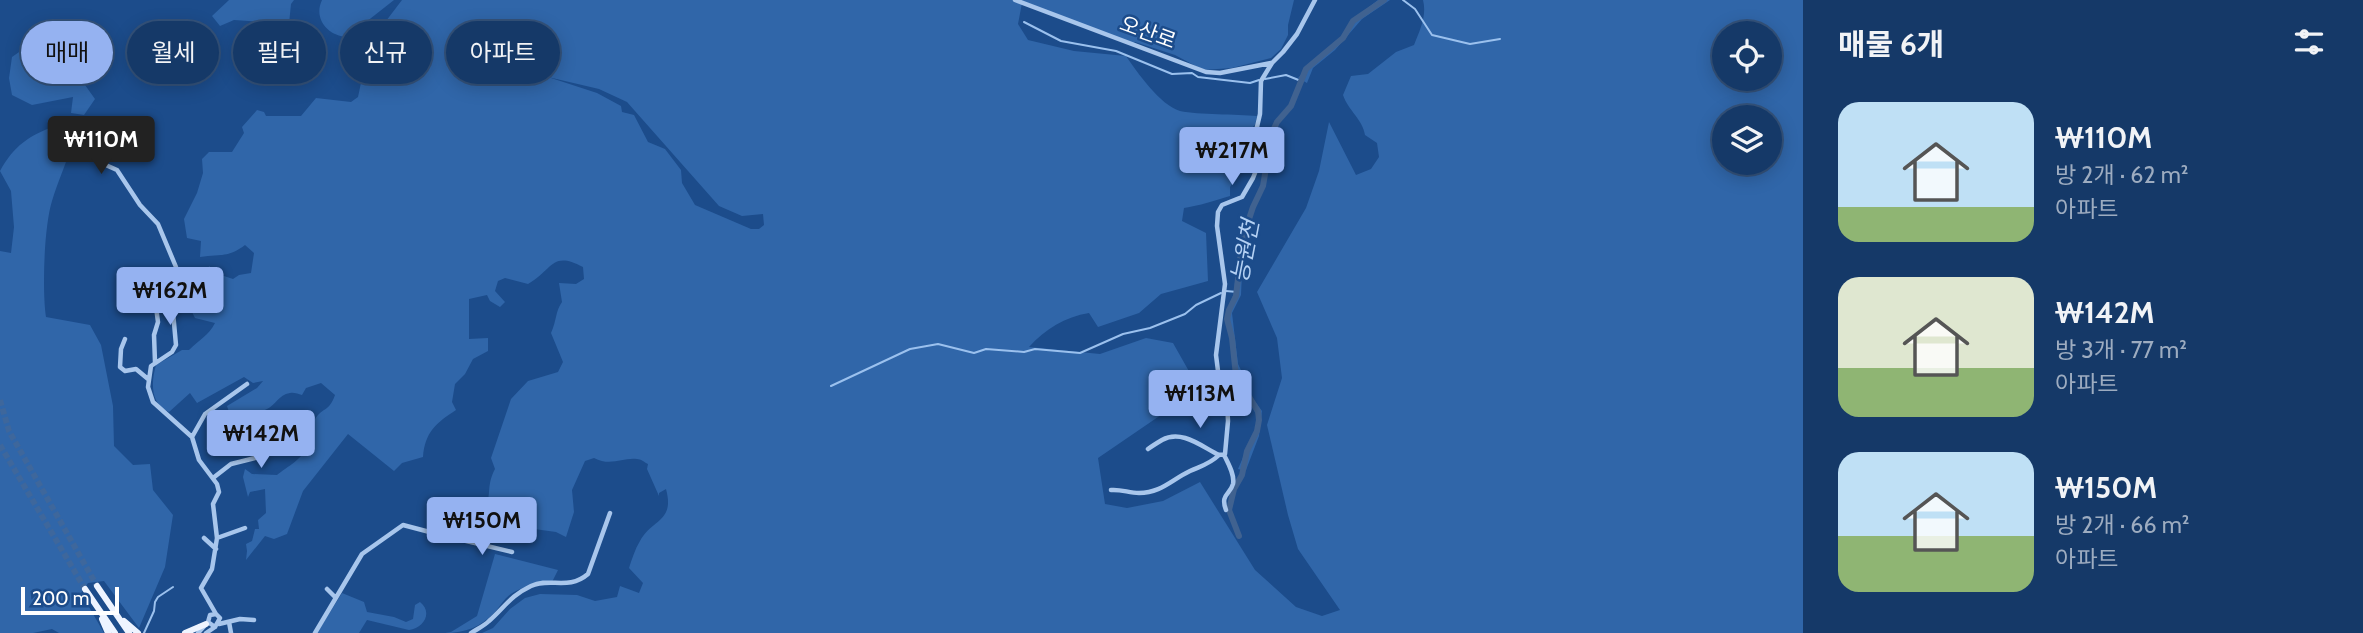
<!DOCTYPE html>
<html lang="ko">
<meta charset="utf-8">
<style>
:root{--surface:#153968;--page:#1e406e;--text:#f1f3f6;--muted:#9dacc0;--line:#34537c;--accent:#95b2f1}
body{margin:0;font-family:Cabin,"Noto Sans KR",sans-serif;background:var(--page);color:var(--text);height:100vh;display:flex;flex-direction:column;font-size:26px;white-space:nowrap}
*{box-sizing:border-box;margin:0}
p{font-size:23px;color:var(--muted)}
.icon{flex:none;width:38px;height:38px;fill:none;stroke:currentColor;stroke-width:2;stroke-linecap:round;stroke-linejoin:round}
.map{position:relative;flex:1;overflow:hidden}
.sheet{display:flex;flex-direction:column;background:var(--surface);width:560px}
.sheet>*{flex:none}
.top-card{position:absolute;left:21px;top:21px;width:665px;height:63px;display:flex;gap:14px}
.controls{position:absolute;left:1712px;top:21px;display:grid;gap:14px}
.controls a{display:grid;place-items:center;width:70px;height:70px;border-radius:50%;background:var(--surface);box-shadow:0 4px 18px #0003,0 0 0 2px var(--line);font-size:35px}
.scale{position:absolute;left:21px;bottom:18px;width:98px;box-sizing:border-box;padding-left:7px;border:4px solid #fff;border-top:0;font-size:19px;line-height:24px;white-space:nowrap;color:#fff;-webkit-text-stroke:5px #1c4c8b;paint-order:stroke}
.price{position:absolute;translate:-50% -60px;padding:0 16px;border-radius:7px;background:var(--accent);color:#111;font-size:23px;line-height:46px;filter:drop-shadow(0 2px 4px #0008)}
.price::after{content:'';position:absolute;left:50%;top:42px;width:21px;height:16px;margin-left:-10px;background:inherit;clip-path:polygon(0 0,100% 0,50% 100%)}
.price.selected{background:#222;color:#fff}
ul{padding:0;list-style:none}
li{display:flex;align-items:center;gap:21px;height:175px;padding:0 35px}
li span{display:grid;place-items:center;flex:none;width:196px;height:140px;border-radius:21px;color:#555}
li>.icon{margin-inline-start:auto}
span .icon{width:84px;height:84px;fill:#fffc;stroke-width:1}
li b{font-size:30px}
h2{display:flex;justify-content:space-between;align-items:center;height:84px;padding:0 35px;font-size:30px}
.pill{padding:0 24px;border-radius:32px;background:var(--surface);box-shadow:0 4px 18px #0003,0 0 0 2px var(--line);font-size:24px;line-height:63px}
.pill.selected{background:var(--accent);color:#111}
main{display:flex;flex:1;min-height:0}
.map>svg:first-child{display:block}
.green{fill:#3066a9;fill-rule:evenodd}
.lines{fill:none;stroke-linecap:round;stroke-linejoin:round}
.stream{stroke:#9bc1ee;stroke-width:2}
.river{stroke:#406290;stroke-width:6}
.major-tunnel{stroke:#3e679c;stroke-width:6;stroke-dasharray:6 3;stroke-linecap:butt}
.minor{stroke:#a8c6ec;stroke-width:4.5}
.major{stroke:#eef4ff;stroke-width:6}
.labels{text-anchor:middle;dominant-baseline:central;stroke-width:5;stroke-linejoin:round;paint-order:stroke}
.street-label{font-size:21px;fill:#fff;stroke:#1c4c8b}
.water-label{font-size:23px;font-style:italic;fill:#b4d1f4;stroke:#1c4c8b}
</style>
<main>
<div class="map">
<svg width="1803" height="633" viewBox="0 0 1803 633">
<rect width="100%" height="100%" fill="#1c4c8b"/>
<path class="green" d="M229,0H294L291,4L289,24L234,20L220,26L212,16Z
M322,0H394L347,37C328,36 313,19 322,0Z
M402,0H1294L1288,25V35L1281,49L1271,58L1232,68L1203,70L1175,55L1135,42L1132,44L1022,3L1018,24L1028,40L1074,51L1126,56C1137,72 1160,105 1180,111C1199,115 1236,114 1257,116L1255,125L1238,141L1219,135L1201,144L1192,154L1194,158L1232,174L1240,173L1230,187V196C1217,200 1198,206 1184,208L1182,221L1206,233L1208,281L1161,294L1139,313L1098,327L1089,313C1065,317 1045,329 1029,347L1100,354L1146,338L1173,343L1199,389L1098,458L1105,504L1127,508L1163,501L1200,482L1255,570L1296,607L1322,616L1340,610L1298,549L1288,515L1267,425L1282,378L1277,338L1257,292L1306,208L1319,171L1329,122L1356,175L1371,169L1379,157L1377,143L1365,135C1363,120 1348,110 1343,95L1351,76L1368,74L1396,52L1414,45C1420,30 1427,16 1423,0H1803V633H482L493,628L510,609L525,598L540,594L577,595L595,601L617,597L620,586L639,593L643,583L629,568C632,559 635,549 640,541C652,519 675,522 666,489L659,493V496L647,469L648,464C644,462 641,459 637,459C623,457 611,467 594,458L585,461L572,490L574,512L566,537L556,532L527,528L485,510C492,494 486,486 495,469L491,458L511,399L528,381L558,372L563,362L551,333C557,320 555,312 562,302L559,283L576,284L584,279L583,267C551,250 553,270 528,284L505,278L498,281L495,291L505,302L500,307L490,301L487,295L469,299V339L488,338V351L473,359L465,374L455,384L452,402L456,410C436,423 425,432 423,457L402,463L394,471L348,434L303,491L287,534L274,539L265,536L246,560L247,551L246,544L252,541L255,529H259L258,520L266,513L265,489L250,492L248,497L243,477L245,469L252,474L277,475C287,467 304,458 308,445C311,434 306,431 315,419C323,407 329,412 335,395L321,383L306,388L302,395C298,394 294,392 290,393C278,395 276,405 267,409C250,417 234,414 219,427L214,425L219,416L224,417L229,412L227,406L257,388L263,381L253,383L244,377L197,403L190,393L169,412C150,404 151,382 156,365L182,350H189C199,340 209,335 215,323L195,318L190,308L192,286L208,273L209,266L218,274L233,279L239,275L251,273L254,253L245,245C228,258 219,254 200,257L201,241L187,238L184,219L197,193L203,173L202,159L209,152H232L244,133L242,127L257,110L264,112L266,116H301L316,98L351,102L358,97L367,54L386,21ZM1724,33H1769V79H1724ZM548,77L599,89L627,102L719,206L742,216L763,214L764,225L759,229H751L695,205L682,183L681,170L665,149L648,142L634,115L622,112L621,106L597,93ZM1724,117H1769V163H1724Z
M1378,0H1382L1353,20L1343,39L1353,21L1386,0H1390L1362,19L1335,50L1313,68L1307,83L1298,78L1319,55L1342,38L1352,20Z
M29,45H62L73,55L75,71L95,99L84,115L71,113L73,97L32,105L12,95L9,78L12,57Z
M55,126L67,128L74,138C68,160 58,180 52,201C44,227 42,289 46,317L90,325L101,345L113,406L114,446L133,465L150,464L153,490L173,515L165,567L139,628L104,581L88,583L81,593L104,633H59L52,629L33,633H0V251L11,253L14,227L11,191L0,171C14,146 28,136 55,126Z
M1249,215L1250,217L1252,216L1243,249L1241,295L1232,313L1238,364L1241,370H1236L1226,320L1228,308L1234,293L1237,292V290L1234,291L1239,245Z
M1237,373H1239L1247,391L1262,411L1259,436L1246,470H1243V467L1242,470L1238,469L1256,427V414L1251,406L1243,398L1236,377L1249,395Z
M495,554L558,570L552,582C539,584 526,585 514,592C506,596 501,605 495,612C481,627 465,633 445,633L451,632L477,616Z
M342,593L364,602L367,612L394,617L406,622L413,619L415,605L420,602C433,612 424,628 409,630L367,620L359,633H317Z"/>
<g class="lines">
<path class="stream" d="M1403,0L1415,9L1432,35L1470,44L1500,39
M1024,22L1061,41L1116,51L1172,74L1192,73L1198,77L1250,83L1259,80
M1265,79L1286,75L1301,81
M1226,291L1237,292
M831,386L910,349L938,344L974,353L986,349L1024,352L1035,349L1080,353L1123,334L1150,328L1185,314L1196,305L1221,293
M144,633L154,611L155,602L158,597L173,587"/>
<path class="river" d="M1239,536L1229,510L1234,489L1242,475L1247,451L1257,431L1259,420L1258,411L1236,376L1232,338L1227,319L1229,310L1236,296L1242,244L1246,228L1253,207L1263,186L1272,133L1277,122L1291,106L1306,69L1343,38L1353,21L1384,0"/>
<path class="major-tunnel" d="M0,400L9,431L97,586
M0,445L85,589"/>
<path class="minor" d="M1015,0L1206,72L1220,73L1271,63
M81,138L85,148L99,162L117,170L140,205L158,224L176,267L172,301L176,345L172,352L151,366L148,387L153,402L192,437L199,460L217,484L219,492L213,504L217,538L212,569L201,588L216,614
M154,292L158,322L154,335L155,362
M125,339L121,349L120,367L125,371L136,369L148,379
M192,437L205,414L247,384
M1148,449C1152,446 1157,443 1162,440C1182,429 1202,447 1219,455L1225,454L1228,421L1227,401L1219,379L1216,355L1225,284L1217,226L1218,212L1222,205L1242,197L1253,178L1257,168L1253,144L1260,114L1261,81L1272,63L1283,52L1297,34L1315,0
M1224,455C1228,463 1235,475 1233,484C1230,495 1220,494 1226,510
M213,478L231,464L255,458L276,437L295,434
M1111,490C1121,489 1129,493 1139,493C1161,493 1171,480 1190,471C1201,466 1210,464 1219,455
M204,538L216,549
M217,538L245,528
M458,539L512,552
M327,589L335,597
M229,622L231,633
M219,624L240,619L254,620
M198,633L208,622L210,615L216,614L220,618L215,627L208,622
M206,633L215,627
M315,633L362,554L403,525L441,535
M471,633C477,629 484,626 489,621C505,607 510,596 531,586C550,577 568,591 588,574L610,513"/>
<path class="major" d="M97,586L129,633
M85,589L115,633
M102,619L108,633
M124,621L138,633
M185,633L206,624"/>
</g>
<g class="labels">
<g class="street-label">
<text transform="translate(1148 32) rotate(20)">오산로</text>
</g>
<g class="water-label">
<text transform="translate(1245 251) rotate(-79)">능원천</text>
</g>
</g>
</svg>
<div class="controls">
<a><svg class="icon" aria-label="locate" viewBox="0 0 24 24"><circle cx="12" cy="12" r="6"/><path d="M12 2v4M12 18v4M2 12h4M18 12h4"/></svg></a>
<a><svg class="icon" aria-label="layers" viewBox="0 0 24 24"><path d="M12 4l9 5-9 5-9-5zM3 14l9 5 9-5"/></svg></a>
</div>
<div class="scale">200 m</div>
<b class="price selected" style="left:101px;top:176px">₩110M</b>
<b class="price" style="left:1232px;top:187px">₩217M</b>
<b class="price" style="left:170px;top:327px">₩162M</b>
<b class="price" style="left:1200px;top:430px">₩113M</b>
<b class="price" style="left:261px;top:470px">₩142M</b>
<b class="price" style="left:482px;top:557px">₩150M</b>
<div class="top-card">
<a class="pill selected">매매</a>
<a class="pill">월세</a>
<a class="pill">필터</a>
<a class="pill">신규</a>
<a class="pill">아파트</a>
</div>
</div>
<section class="sheet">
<h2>매물 6개<svg class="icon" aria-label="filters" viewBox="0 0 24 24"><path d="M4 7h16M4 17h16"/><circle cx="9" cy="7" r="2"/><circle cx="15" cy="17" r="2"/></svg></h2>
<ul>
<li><span style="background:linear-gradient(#bfe0f5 75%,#8fb573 0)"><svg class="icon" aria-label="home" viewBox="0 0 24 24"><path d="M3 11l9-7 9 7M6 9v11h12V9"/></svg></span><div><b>₩110M</b><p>방 2개 · 62 m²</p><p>아파트</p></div></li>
<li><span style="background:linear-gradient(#dfe7d0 65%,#8fb573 0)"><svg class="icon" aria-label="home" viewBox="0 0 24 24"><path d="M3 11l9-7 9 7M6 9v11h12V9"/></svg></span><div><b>₩142M</b><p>방 3개 · 77 m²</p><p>아파트</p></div></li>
<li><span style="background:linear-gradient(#bfe0f5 60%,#8fb573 0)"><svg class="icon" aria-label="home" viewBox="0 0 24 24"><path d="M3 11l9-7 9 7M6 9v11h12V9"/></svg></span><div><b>₩150M</b><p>방 2개 · 66 m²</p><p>아파트</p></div></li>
</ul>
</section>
</main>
